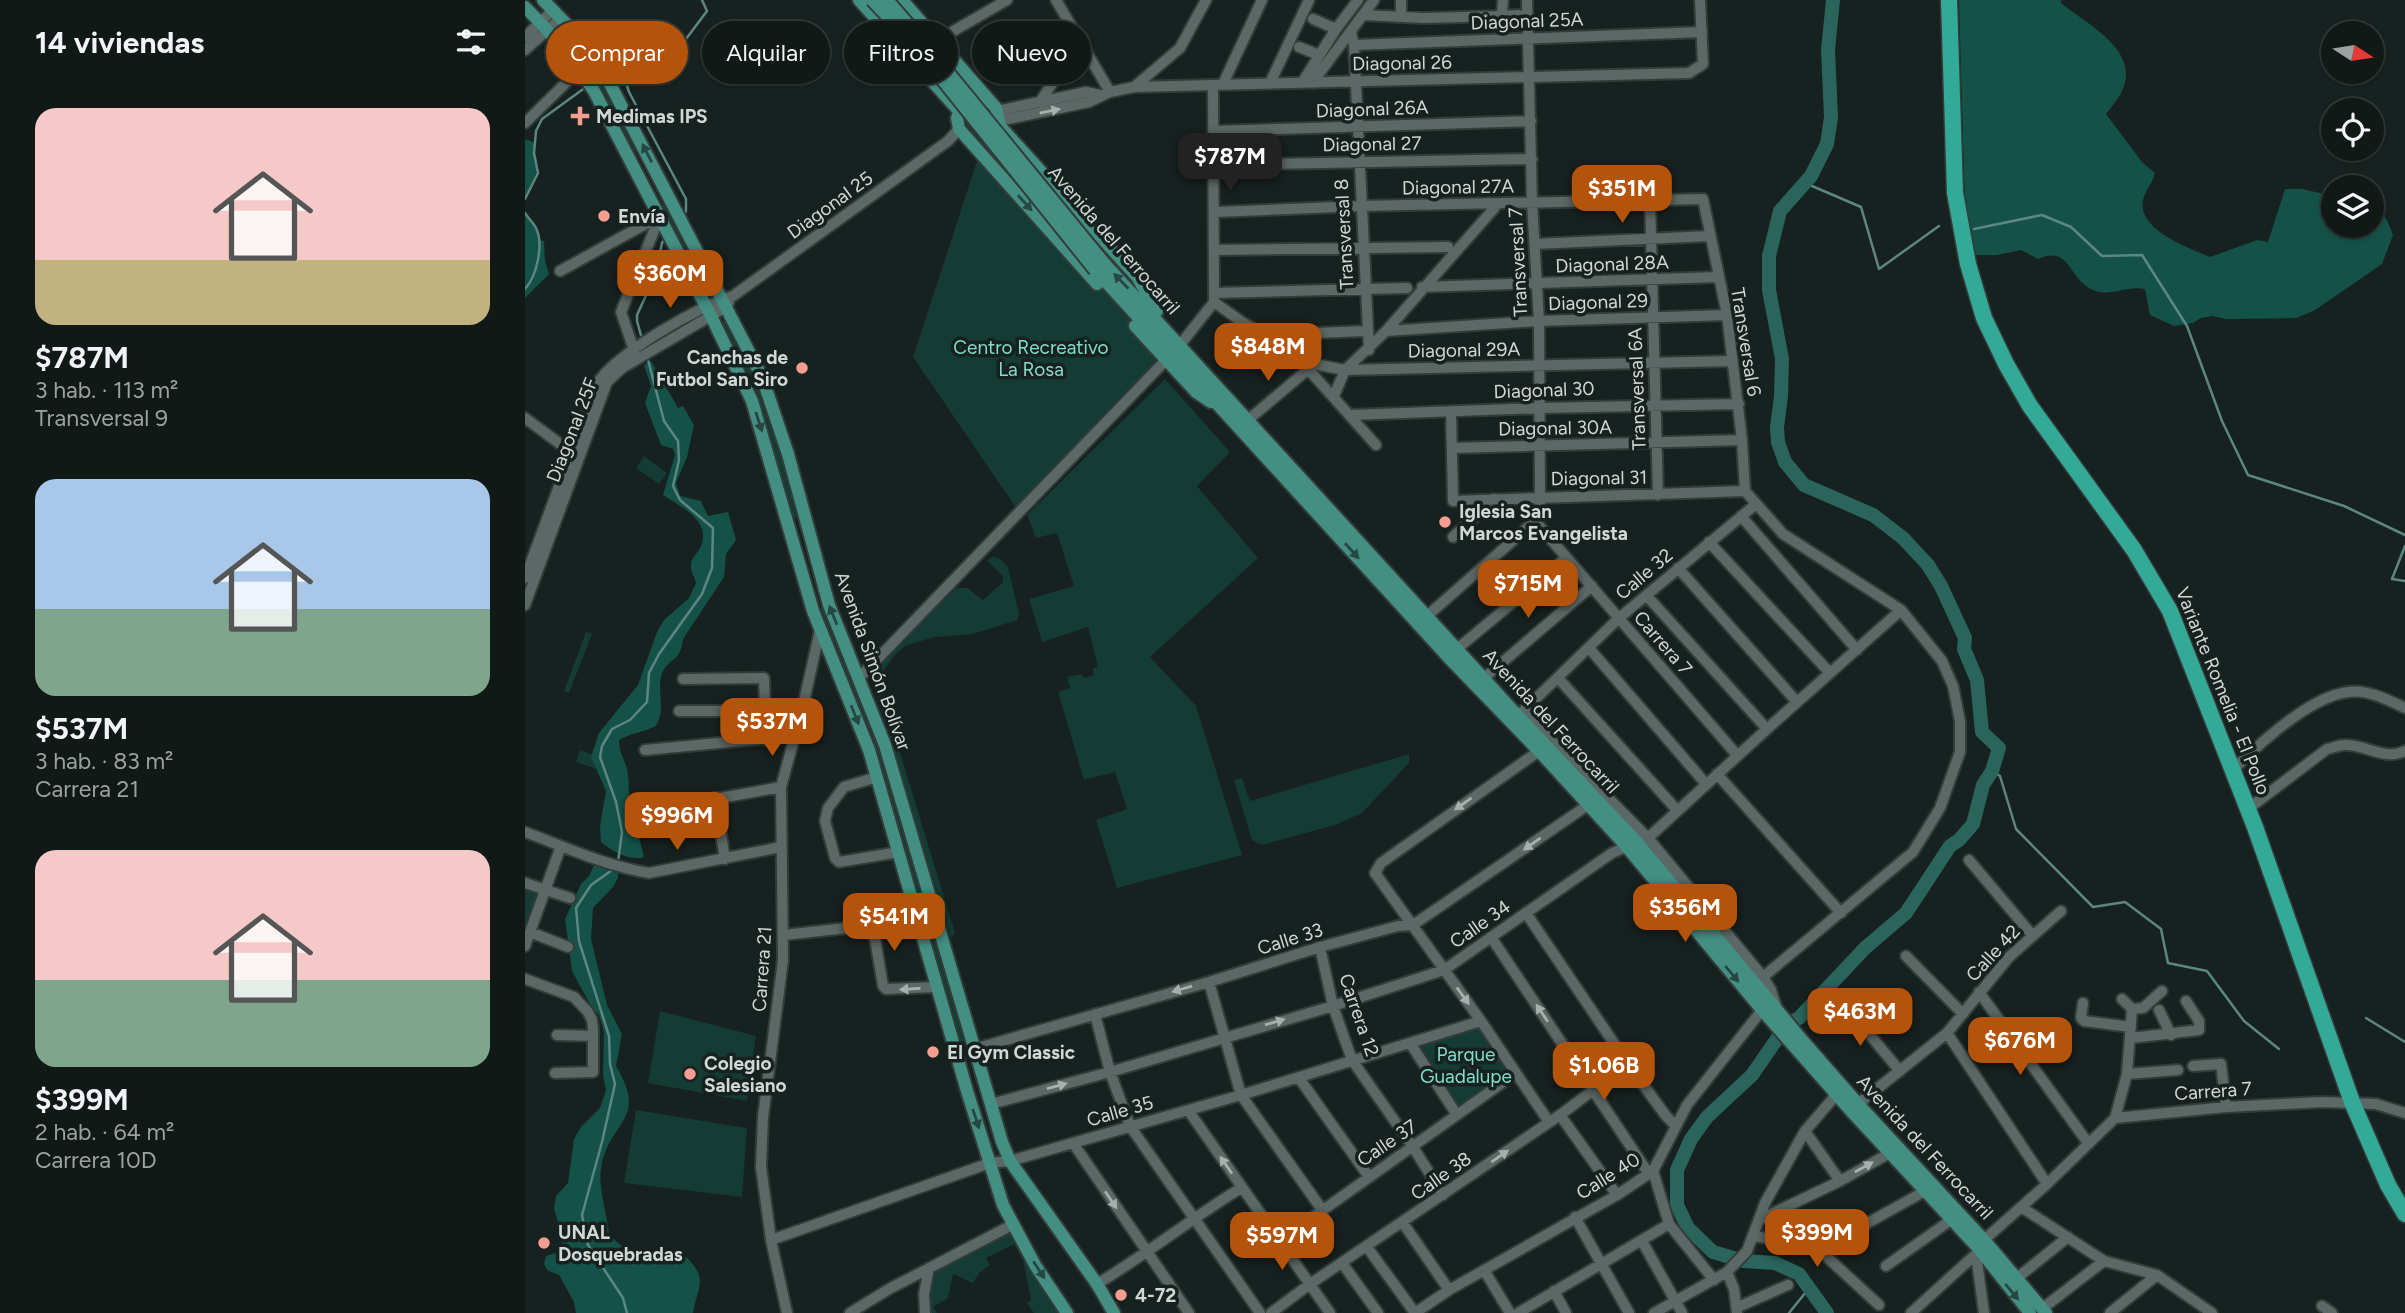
<!DOCTYPE html>
<html lang="es">
<meta charset="utf-8">
<style>
:root{--surface:#111917;--page:#1e2624;--text:#f1f3f6;--muted:#9ca0a1;--line:#303836;--accent:#b45309}
body{margin:0;font-family:Figtree,sans-serif;background:var(--page);color:var(--text);height:100vh;display:flex;flex-direction:column;font-size:26px;white-space:nowrap}
*{box-sizing:border-box;margin:0}
p{font-size:23px;color:var(--muted)}
.icon{flex:none;width:38px;height:38px;fill:none;stroke:currentColor;stroke-width:2;stroke-linecap:round;stroke-linejoin:round}
.map{position:relative;flex:1;overflow:hidden}
.details{display:flex;flex-direction:column;background:var(--surface);width:525px}
.details>*{flex:none}
.banner{position:absolute;left:21px;top:21px;width:665px;height:63px;display:flex;gap:14px}
.needle{width:46px;rotate:102deg}
.controls{position:absolute;left:1796px;top:21px;display:grid;gap:14px}
.controls a{display:grid;place-items:center;width:63px;height:63px;border-radius:50%;background:var(--surface);box-shadow:0 2px 5px #0004,0 0 0 2px var(--line);font-size:35px}
.price{position:absolute;translate:-50% -60px;padding:0 16px;border-radius:14px;background:var(--accent);color:#fff;font-size:23px;line-height:46px;filter:drop-shadow(0 2px 4px #0008)}
.price::after{content:'';position:absolute;left:50%;top:42px;width:21px;height:16px;margin-left:-10px;background:inherit;clip-path:polygon(0 0,100% 0,50% 100%)}
.price.current{background:#222;color:#fff}
ul{padding:0;list-style:none}
li{display:grid;align-content:center;gap:14px;height:371px;padding:0 35px}
li span{display:grid;place-items:center;height:217px;border-radius:21px;color:#555}
li>.icon{margin-inline-start:auto}
span .icon{width:126px;height:126px;fill:#fffc;stroke-width:1}
li b{font-size:30px}
h2{display:flex;justify-content:space-between;align-items:center;height:84px;padding:0 35px;font-size:30px}
.chip{padding:0 24px;border-radius:32px;background:var(--surface);box-shadow:0 2px 5px #0004,0 0 0 2px var(--line);font-size:24px;line-height:63px}
.chip.current{background:var(--accent);color:#fff}
main{display:flex;flex:1;min-height:0}
.map>svg:first-child{display:block}
.green{fill:#143b34}
.forest{fill:#145248}
.lines{fill:none;stroke-linecap:round;stroke-linejoin:round}
.stream{stroke:#5c8780;stroke-width:2.5}
.river{stroke:#2a655b;stroke-width:14}
.minor-casing{stroke:#343c3a;stroke-width:14}
.major-casing{stroke:#343c3a;stroke-width:16}
.highway-casing{stroke:#343c3a;stroke-width:19}
.minor{stroke:#5c6865;stroke-width:10}
.major{stroke:#439083;stroke-width:12}
.highway{stroke:#33aa97;stroke-width:16}
.major-bridge-casing{stroke:#343c3a;stroke-width:16;stroke-linecap:butt}
.major-bridge{stroke:#439083;stroke-width:12}
.oneway{fill:#a7b0ae}
.oneway2{fill:#264842}
.poi-dot{fill:#f59d8f;stroke:#17211f;stroke-width:2.5}
.labels{text-anchor:middle;dominant-baseline:central;stroke-width:7;stroke-linejoin:round;paint-order:stroke}
.street-label{font-size:19px;fill:#d0d7d5;stroke:#17211f}
.poi-label{font-size:19px;font-weight:bold;fill:#d0d7d5;stroke:#17211f;text-anchor:start}
.park-label{font-size:19px;fill:#80decb;stroke:#17211f}
</style>
<main>
<section class="details">
<h2>14 viviendas<svg class="icon" aria-label="filters" viewBox="0 0 24 24"><path d="M4 7h16M4 17h16"/><circle cx="9" cy="7" r="2"/><circle cx="15" cy="17" r="2"/></svg></h2>
<ul>
<li><span style="background:linear-gradient(#f6c9c9 70%,#c2b280 0)"><svg class="icon" aria-label="home" viewBox="0 0 24 24"><path d="M3 11l9-7 9 7M6 9v11h12V9"/></svg></span><div><b>$787M</b><p>3 hab. · 113 m²</p><p>Transversal 9</p></div></li>
<li><span style="background:linear-gradient(#a9c7e8 60%,#7fa58c 0)"><svg class="icon" aria-label="home" viewBox="0 0 24 24"><path d="M3 11l9-7 9 7M6 9v11h12V9"/></svg></span><div><b>$537M</b><p>3 hab. · 83 m²</p><p>Carrera 21</p></div></li>
<li><span style="background:linear-gradient(#f6c9c9 60%,#7fa58c 0)"><svg class="icon" aria-label="home" viewBox="0 0 24 24"><path d="M3 11l9-7 9 7M6 9v11h12V9"/></svg></span><div><b>$399M</b><p>2 hab. · 64 m²</p><p>Carrera 10D</p></div></li>
</ul>
</section>
<div class="map">
<svg width="1880" height="1313" viewBox="0 0 1880 1313">
<rect width="100%" height="100%" fill="#17211f"/>
<path class="green" d="M334,0H377L473,116L612,277L641,360L494,512L388,357L455,152L432,118Z
M33,21L71,71L64,76L26,28Z
M80,84L114,148L107,152L72,88Z
M142,203L188,294L182,298L135,206Z
M202,320L232,379L246,420L274,517L267,519L195,323Z
M640,379L705,452L672,486L733,558L625,657L671,706L717,855L592,888L571,820L602,809L590,772L559,780L533,692L545,688L542,677L557,674L559,678L569,675L568,668L573,667L563,627L517,642L504,599L549,586L532,533L511,538L502,515Z
M119,456L142,473L134,484L111,468Z
M468,557L474,558L483,567L494,614L492,620L448,634L409,637L380,646L370,655L358,671L357,683L362,710L430,933L426,938L346,678L350,670L431,588H442L458,600L478,582V576L462,560Z
M300,607L355,746L443,1047L436,1049L348,749L293,609Z
M61,632L67,634L44,693L39,691Z
M55,750L75,757L71,769L51,762Z
M884,754V763L837,813L810,825L737,845L727,840L709,780L717,778L725,801Z
M0,883L20,890L0,946Z
M135,1011L231,1036L222,1101L123,1083Z
M956,1021L991,1073L932,1115L885,1043Z
M111,1110L222,1128L217,1197L99,1183Z
M487,1225L542,1313H509L502,1303L506,1300L498,1260L489,1244L461,1258L465,1265L454,1273L448,1283L428,1274L423,1298L408,1307L412,1313H400L404,1268Z"/>
<path class="forest" d="M1434,0H1536V3C1560,23 1612,48 1599,86C1596,96 1587,106 1581,114L1617,162L1630,173C1627,184 1622,188 1619,197C1608,228 1662,247 1685,257L1732,240L1743,242L1760,189H1777L1808,196V226H1846V195L1850,196C1855,210 1863,220 1868,235L1857,264L1790,310L1772,318L1701,319L1688,316L1676,318L1668,323L1649,326L1625,315L1620,289C1598,285 1582,301 1561,286C1543,272 1542,246 1513,259L1496,250L1472,255H1451L1440,207Z
M0,139L10,143L9,153L13,168L0,199Z
M0,213L10,225L14,240L19,241L20,261L24,274L0,298Z
M126,361L153,408L158,406L169,425L162,457L151,483L155,496L176,501L183,516L203,512L211,540L201,554L199,577L158,639C155,662 147,656 138,671C130,688 142,707 131,726C119,732 106,733 94,740C94,752 99,758 102,769C104,778 105,803 102,811L111,824L119,857C105,862 87,851 76,842L75,826L81,791L66,757L74,733L113,685L132,632L139,620L164,598L171,583C170,577 166,573 166,567C165,559 172,554 175,548C188,521 156,507 138,495L150,455L148,449L136,445L120,403L126,386L119,365Z
M69,865L82,866L93,873V878L88,887L68,908L66,939L82,1005L97,1034L91,1066C124,1121 84,1120 76,1168C73,1186 82,1215 84,1234C100,1256 134,1256 159,1255C184,1278 173,1285 168,1313H51L49,1302L34,1275L22,1270L19,1264L21,1256L34,1252L38,1238L29,1209L31,1196L43,1183L49,1139L56,1127L75,1108L81,1090L78,1076L79,1032L74,1015L66,1006L47,971L40,919L56,884L64,876Z"/>
<g class="lines">
<path class="stream" d="M106,63L99,77L104,92L161,199V211L158,216
M85,74L127,51L161,39L182,11L177,0
M1280,183L1336,207L1354,269L1414,226
M0,199L13,173L9,153L11,131L17,119L61,87
M0,213C3,218 8,222 11,228C19,244 12,276 0,289
M1449,229L1517,215L1546,227L1577,256L1617,255L1662,326L1697,421L1723,475L1819,506L1880,535
M117,339L112,321V315L130,276L137,243L141,237
M1880,546L1867,579L1880,581
M1467,771L1475,776L1491,829L1568,907L1600,902L1636,929L1643,963L1682,971L1719,1021L1754,1049
M93,862L97,832L91,802L75,757L77,746L87,729L105,720L122,702L124,673L134,654L177,594L187,568L188,528L155,500L148,486L154,460L153,441L139,421L122,356
M90,868L66,885L51,908L54,941L84,1036L85,1064L90,1084L77,1142L57,1215L63,1245L98,1298L102,1313
M1841,1018L1880,1042
M1264,1313L1285,1287"/>
<path class="river" d="M1302,1313L1274,1274L1250,1263L1219,1261L1188,1252L1163,1228L1152,1205V1170L1166,1139L1182,1117L1227,1075L1263,1023L1274,1018L1340,948L1381,913L1425,846L1434,840L1448,824L1458,785L1467,771L1474,748L1457,732L1452,680L1439,649L1440,638L1416,586L1403,565L1378,538L1348,515L1279,485L1260,462L1253,442L1252,427L1256,396L1257,359L1244,290V256L1255,211L1286,176L1302,144L1306,117L1303,50L1308,0"/>
<g class="minor-casing">
<path id="minor" d="M531,0L585,92
M876,0V17
M838,15L899,18L977,16L978,0
M977,16L994,15
M788,19L811,29
M826,33L829,45L844,350
M503,35L530,79L515,102
M0,37L28,10
M413,40L482,0
M829,45L1177,32
M774,47L794,55
M0,50L36,18
M745,83L784,0
M777,83L811,29L833,0
M787,83L849,0
M698,84L737,0
M609,87L655,48L681,0
M472,111L561,92L575,95
M474,121L564,102L585,92L609,87L1164,73L1178,64L1175,0
M0,123L55,69
M688,131L1006,121
M688,165L1007,159
M1125,199L1133,495
M690,212L836,206L1178,199L1202,315L1217,440L1220,491
M1010,244L1185,236
M689,250L923,247
M35,271L135,216
M897,287L1193,277
M689,293L882,288
M689,302L717,322L789,364L820,370L1207,361
M861,331L1014,321L1202,315
M740,335L841,331
M655,345L689,302L688,85
M111,356L96,312L135,216
M783,369L851,445
M809,396L820,370L861,331L972,205
M926,411L928,501L1220,491
M825,415L1016,408L1214,404
M0,418L46,452
M723,420L787,366
M927,448L1217,440
M1220,491L1258,534L1376,610L1417,661L1428,686L1435,721V752L1415,808L1388,852L1238,977
M1216,516L1332,650
M1010,521L1212,755
M928,537L969,499
M1184,542L1305,673
M1153,568L1272,702
M0,578L72,384C89,355 175,305 208,296L423,141L434,129
M1122,596L1242,729
M0,605L82,382L97,368L201,307L204,302
M902,616L1010,521L1015,504L1014,321L1007,202L1002,0
M1064,648L1181,784
M932,649L1041,558
M334,678L641,360
M959,678L1067,586
M1033,678L1152,810
M158,679L239,678L241,740
M154,711H239
M998,712L1123,838L1238,977L1246,990L1252,1009
M994,715L1094,618L1230,505
M120,750L269,736
M1014,751L856,863L850,873L956,1021L1024,1122
M1708,770C1735,743 1784,697 1823,692C1842,689 1863,700 1880,708
M1192,774L1316,913
M352,777L319,787L303,808L300,821L310,858L314,862L374,852
M190,798L200,859
M1723,809L1802,749C1808,748 1814,745 1819,745C1841,744 1858,761 1880,751
M124,811L256,787
M0,832C40,847 81,866 124,873L256,847
M1444,860L1508,936
M0,883L45,898
M1001,913L1103,1064L1141,1116L1151,1126
M348,927L358,986L361,989L413,987
M5,932L43,947
M259,935L393,920
M966,937L1124,1174
M0,946L36,846
M795,947L808,1006L827,1060L888,1147L918,1195
M1381,956L1438,1014
M0,979L49,997L63,1012L67,1020L68,1029V1072L30,1073
M684,982L716,1095L798,1211
M1454,992L1563,1143
M1558,1003L1556,1018L1559,1021L1606,1027
M1320,1005L1375,1071
M1607,1009L1618,1008L1637,991
M1634,1010L1646,1035
M570,1014L585,1072L605,1126L735,1313
M1422,1033L1522,1184
M32,1035L68,1036
M1606,1038L1674,1030V1021L1661,1001
M885,1043L932,1115
M449,1049L684,982L795,947L873,926L888,925L1063,805
M1668,1066L1696,1064L1701,1107
M1602,1074L1653,1070
M774,1078L844,1177
M466,1104L585,1072L808,1006L919,970L1087,853L1123,838L1242,729L1376,610
M1333,1104L1422,1033L1484,957L1536,911
M663,1110L805,1313
M1035,1115L1092,1195
M1590,1118L1602,1074L1607,1009L1597,999
M1280,1131L1315,1181
M548,1143L664,1313
M1128,1171L1144,1224L1189,1280
M1496,1207L1579,1261L1632,1275L1687,1313
M1050,1217L1104,1313
M1234,1220L1315,1181L1365,1153
M878,1223L924,1290
M1229,1236L1296,1247L1304,1259L1354,1305
M246,1240L465,1163L485,1161L716,1095L956,1021
M1459,1240L1522,1184L1590,1118L1701,1107L1797,1102L1851,1104L1880,1113
M1117,1241L1157,1313
M753,1242L991,1073
M842,1247L890,1313
M1296,1247L1307,1243L1400,1191
M1451,1254L1459,1313
M817,1263L853,1313
M1361,1266L1426,1220
M959,1270L985,1313
M1202,1272L1209,1289L1212,1313
M1492,1278L1543,1237
M572,1284C622,1254 667,1218 716,1188
M1029,1291L1041,1313
M1797,1306L1807,1313
M1213,1307L1263,1285
M1518,1308L1579,1261
M262,1313L246,1240L236,1167L238,1117L258,960L256,787L278,706L295,630
M325,1313L364,1289L487,1225
M400,1313L399,1294L404,1268
M746,1313L785,1284L1035,1115L1103,1064
M890,1313L924,1290L1092,1195L1128,1171L1162,1105L1237,1010
M993,1313L1144,1224
M1129,1313L1202,1272L1222,1251L1240,1203L1280,1131L1311,1095
M1386,1313L1451,1254L1454,1249
M1585,1313L1632,1275"/>
</g>
<g class="major-casing">
<path id="major" d="M18,0L51,34L84,82L237,377L263,454L304,605L360,745L477,1142L485,1161L572,1284L589,1313
M334,0L434,111
M377,0L471,108L474,121L469,131
M0,7C26,32 49,60 69,91L186,316L227,401L288,611L344,750L442,1091L478,1205L510,1265L542,1313
M465,102L454,98L438,104L432,118L434,129L572,284
M473,124L612,277L632,311
M579,263L993,716L1112,842L1278,1041L1333,1104L1459,1240L1521,1313
M570,270L924,658L1014,751L1101,846L1237,1010L1326,1111L1454,1249L1505,1313
M610,326L671,392L686,402"/>
</g>
<g class="highway-casing">
<path id="highway" d="M1424,0L1430,193L1443,264L1459,318L1481,364L1505,406L1609,550L1645,611L1730,827L1827,1102L1863,1185L1880,1214"/>
</g>
<use href="#minor" class="minor"/>
<use href="#major" class="major"/>
<use href="#highway" class="highway"/>
<g class="major-bridge-casing">
<path id="major-bridge" d="M347,0L388,43L570,270
M362,0L395,38L579,263"/>
</g>
<use href="#major-bridge" class="major-bridge"/>
</g>
<defs><path id="oneway-solid" d="M-6-.8H1V-3.2L6.5 0L1 3.2V.8H-6Z" transform="scale(1.75)"/></defs>
<g class="oneway">
<use href="#oneway-solid" transform="translate(525 111) rotate(-11)"/>
<use href="#oneway-solid" transform="translate(938 804) rotate(145)"/>
<use href="#oneway-solid" transform="translate(1007 844) rotate(145)"/>
<use href="#oneway-solid" transform="translate(385 989) rotate(176)"/>
<use href="#oneway-solid" transform="translate(657 989) rotate(164)"/>
<use href="#oneway-solid" transform="translate(938 996) rotate(54)"/>
<use href="#oneway-solid" transform="translate(1017 1013) rotate(-124)"/>
<use href="#oneway-solid" transform="translate(750 1022) rotate(-16)"/>
<use href="#oneway-solid" transform="translate(532 1086) rotate(-15)"/>
<use href="#oneway-solid" transform="translate(975 1156) rotate(-35)"/>
<use href="#oneway-solid" transform="translate(701 1165) rotate(-125)"/>
<use href="#oneway-solid" transform="translate(1339 1167) rotate(-29)"/>
<use href="#oneway-solid" transform="translate(586 1200) rotate(56)"/>
</g>
<g class="oneway2">
<use href="#oneway-solid" transform="translate(122 153) rotate(-117)"/>
<use href="#oneway-solid" transform="translate(500 203) rotate(48)"/>
<use href="#oneway-solid" transform="translate(596 281) rotate(-134)"/>
<use href="#oneway-solid" transform="translate(234 422) rotate(72)"/>
<use href="#oneway-solid" transform="translate(827 551) rotate(48)"/>
<use href="#oneway-solid" transform="translate(308 615) rotate(-112)"/>
<use href="#oneway-solid" transform="translate(330 715) rotate(68)"/>
<use href="#oneway-solid" transform="translate(1207 974) rotate(50)"/>
<use href="#oneway-solid" transform="translate(451 1119) rotate(72)"/>
<use href="#oneway-solid" transform="translate(514 1270) rotate(57)"/>
<use href="#oneway-solid" transform="translate(1487 1292) rotate(50)"/>
</g>
<g class="poi-dot">
<path d="M51.5 105.5h7v7h7v7h-7v7h-7v-7h-7v-7h7z"/>
<circle cx="79" cy="216" r="7"/>
<circle cx="277" cy="368" r="7"/>
<circle cx="920" cy="522" r="7"/>
<circle cx="408" cy="1052" r="7"/>
<circle cx="165" cy="1074" r="7"/>
<circle cx="19" cy="1243" r="7"/>
<circle cx="596" cy="1295" r="7"/>
</g>
<g class="labels">
<g class="street-label">
<text transform="translate(1002 21) rotate(-2)">Diagonal 25A</text>
<text transform="translate(877 63) rotate(-1)">Diagonal 26</text>
<text transform="translate(847 109) rotate(-2)">Diagonal 26A</text>
<text transform="translate(847 144) rotate(-1)">Diagonal 27</text>
<text transform="translate(933 187) rotate(-1)">Diagonal 27A</text>
<text transform="translate(305 205) rotate(-36)">Diagonal 25</text>
<text transform="translate(819 234) rotate(-93)">Transversal 8</text>
<text transform="translate(589 240) rotate(49)">Avenida del Ferrocarril</text>
<text transform="translate(993 262) rotate(-93)">Transversal 7</text>
<text transform="translate(1087 264) rotate(-2)">Diagonal 28A</text>
<text transform="translate(1073 302) rotate(-2)">Diagonal 29</text>
<text transform="translate(1221 342) rotate(81)">Transversal 6</text>
<text transform="translate(939 350) rotate(-1)">Diagonal 29A</text>
<text transform="translate(1112 389) rotate(-92)">Transversal 6A</text>
<text transform="translate(1019 390) rotate(-2)">Diagonal 30</text>
<text transform="translate(1030 428) rotate(-1)">Diagonal 30A</text>
<text transform="translate(47 430) rotate(-69)">Diagonal 25F</text>
<text transform="translate(1074 478) rotate(-1)">Diagonal 31</text>
<text transform="translate(1119 574) rotate(-40)">Calle 32</text>
<text transform="translate(1138 643) rotate(49)">Carrera 7</text>
<text transform="translate(348 661) rotate(70)">Avenida Simón Bolívar</text>
<text transform="translate(1698 691) rotate(68)">Variante Romelia - El Pollo</text>
<text transform="translate(1026 721) rotate(47)">Avenida del Ferrocarril</text>
<text transform="translate(955 924) rotate(-35)">Calle 34</text>
<text transform="translate(765 939) rotate(-17)">Calle 33</text>
<text transform="translate(1468 953) rotate(-47)">Calle 42</text>
<text transform="translate(237 969) rotate(-86)">Carrera 21</text>
<text transform="translate(834 1015) rotate(71)">Carrera 12</text>
<text transform="translate(1688 1091) rotate(-4)">Carrera 7</text>
<text transform="translate(595 1111) rotate(-16)">Calle 35</text>
<text transform="translate(862 1143) rotate(-34)">Calle 37</text>
<text transform="translate(1400 1147) rotate(47)">Avenida del Ferrocarril</text>
<text transform="translate(916 1176) rotate(-35)">Calle 38</text>
<text transform="translate(1083 1176) rotate(-32)">Calle 40</text>
</g>
<g class="poi-label">
<text x="71" y="116">Medimas IPS</text>
<text x="93" y="216">Envía</text>
<text x="263" y="357" text-anchor="end">Canchas de<tspan x="263" dy="22">Futbol San Siro</tspan></text>
<text x="934" y="511">Iglesia San<tspan x="934" dy="22">Marcos Evangelista</tspan></text>
<text x="422" y="1052">El Gym Classic</text>
<text x="179" y="1063">Colegio<tspan x="179" dy="22">Salesiano</tspan></text>
<text x="33" y="1232">UNAL<tspan x="33" dy="22">Dosquebradas</tspan></text>
<text x="610" y="1295">4-72</text>
</g>
<g class="park-label">
<text x="506" y="347">Centro Recreativo<tspan x="506" dy="22">La Rosa</tspan></text>
<text x="941" y="1054">Parque<tspan x="941" dy="22">Guadalupe</tspan></text>
</g>
</g>
</svg>
<div class="controls">
<a><svg class="needle" viewBox="-14 -14 28 28"><path d="M0-13l5 13h-10z" fill="#e53935"/><path d="M0 13l5-13h-10z" fill="#9ca0a1"/></svg></a>
<a><svg class="icon" aria-label="locate" viewBox="0 0 24 24"><circle cx="12" cy="12" r="6"/><path d="M12 2v4M12 18v4M2 12h4M18 12h4"/></svg></a>
<a><svg class="icon" aria-label="layers" viewBox="0 0 24 24"><path d="M12 4l9 5-9 5-9-5zM3 14l9 5 9-5"/></svg></a>
</div>
<b class="price current" style="left:705px;top:193px">$787M</b>
<b class="price" style="left:1097px;top:225px">$351M</b>
<b class="price" style="left:145px;top:310px">$360M</b>
<b class="price" style="left:743px;top:383px">$848M</b>
<b class="price" style="left:1003px;top:620px">$715M</b>
<b class="price" style="left:247px;top:758px">$537M</b>
<b class="price" style="left:152px;top:852px">$996M</b>
<b class="price" style="left:1160px;top:944px">$356M</b>
<b class="price" style="left:369px;top:953px">$541M</b>
<b class="price" style="left:1335px;top:1048px">$463M</b>
<b class="price" style="left:1495px;top:1077px">$676M</b>
<b class="price" style="left:1079px;top:1102px">$1.06B</b>
<b class="price" style="left:1292px;top:1269px">$399M</b>
<b class="price" style="left:757px;top:1272px">$597M</b>
<div class="banner">
<a class="chip current">Comprar</a>
<a class="chip">Alquilar</a>
<a class="chip">Filtros</a>
<a class="chip">Nuevo</a>
</div>
</div>
</main>
